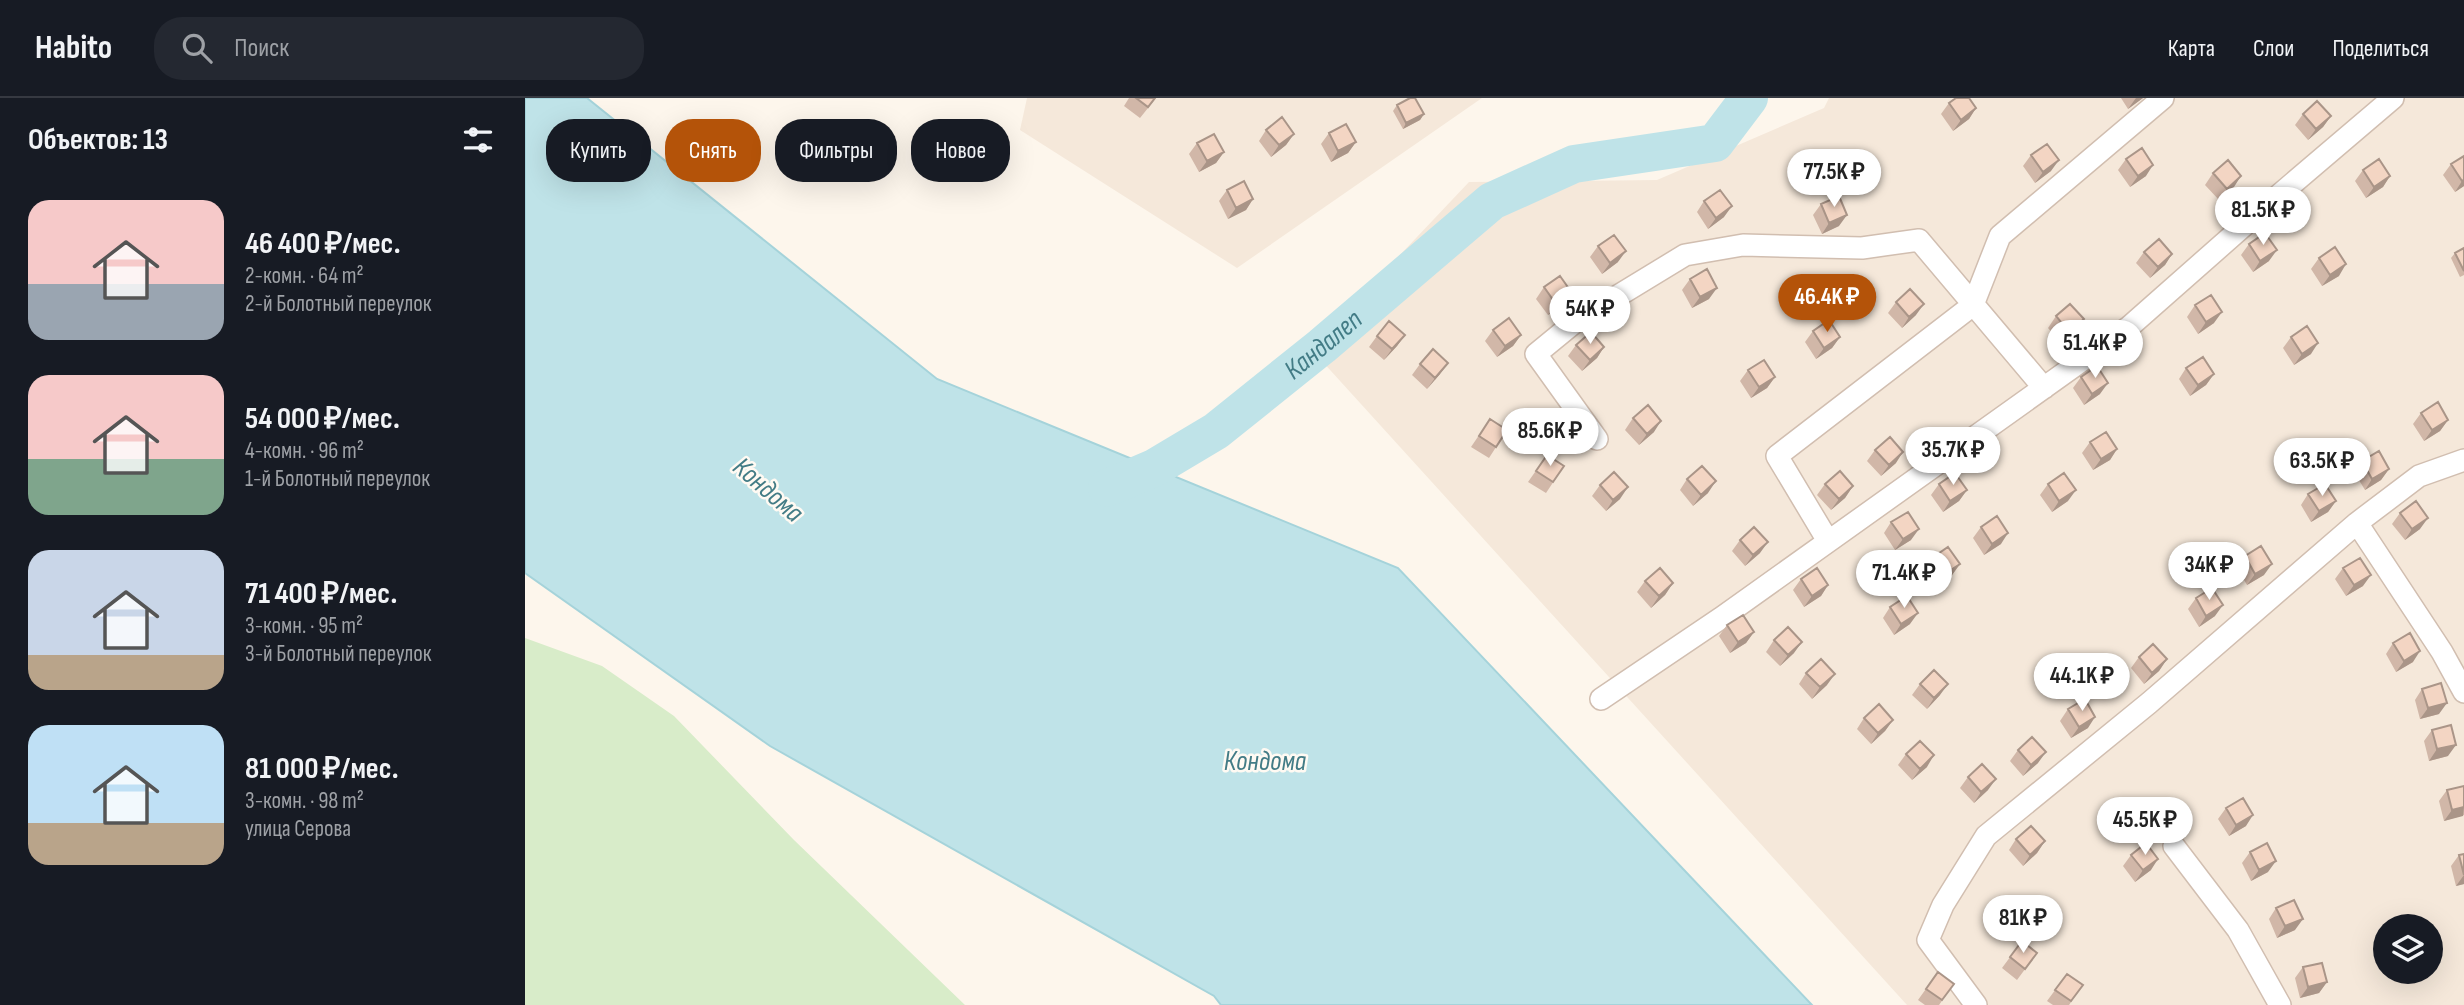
<!DOCTYPE html>
<html lang="ru">
<meta charset="utf-8">
<style>
:root{--surface:#171b24;--page:#242831;--text:#f1f3f6;--muted:#9ea1a6;--line:#363941;--accent:#b45309}
body{margin:0;font-family:"Sofia Sans Condensed",sans-serif;background:var(--page);color:var(--text);height:100vh;display:flex;flex-direction:column;font-size:26px;white-space:nowrap}
*{box-sizing:border-box;margin:0}
p{font-size:23px;color:var(--muted)}
.icon{flex:none;width:38px;height:38px;fill:none;stroke:currentColor;stroke-width:2;stroke-linecap:round;stroke-linejoin:round}
.map{position:relative;flex:1;overflow:hidden}
.panel{display:flex;flex-direction:column;background:var(--surface);width:525px}
.panel>*{flex:none}
.hud{position:absolute;left:21px;top:21px;width:665px;height:63px;display:flex;gap:14px}
.tools{position:absolute;left:1848px;top:816px;display:grid;gap:14px}
.tools a{display:grid;place-items:center;width:70px;height:70px;border-radius:50%;background:var(--surface);box-shadow:0 7px 28px #0002;font-size:35px}
.price{position:absolute;translate:-50% -60px;padding:0 16px;border-radius:24px;background:#fff;color:#222;font-size:23px;line-height:46px;filter:drop-shadow(0 2px 4px #0008)}
.price::after{content:'';position:absolute;left:50%;top:42px;width:21px;height:16px;margin-left:-10px;background:inherit;clip-path:polygon(0 0,100% 0,50% 100%)}
.price.on{background:var(--accent);color:#fff}
ul{padding:0;list-style:none}
li{display:flex;align-items:center;gap:21px;height:175px;padding:0 28px}
li span{display:grid;place-items:center;flex:none;width:196px;height:140px;border-radius:21px;color:#555}
li>.icon{margin-inline-start:auto}
span .icon{width:84px;height:84px;fill:#fffc;stroke-width:1}
li b{font-size:30px}
h2{display:flex;justify-content:space-between;align-items:center;height:84px;padding:0 28px;font-size:30px}
.tag{padding:0 24px;border-radius:28px;background:var(--surface);box-shadow:0 7px 28px #0002;font-size:24px;line-height:63px}
.tag.on{background:var(--accent);color:#fff}
header{display:flex;align-items:center;gap:42px;box-sizing:border-box;height:98px;padding:0 35px;background:var(--surface);border-bottom:2px solid var(--line)}
header strong{font-size:33px}
nav{display:flex;gap:38px;margin-inline-start:auto;font-size:24px}
.search{width:490px;height:63px;background:var(--page);display:flex;align-items:center;gap:18px;box-sizing:border-box;padding:0 24px;border-radius:28px;color:var(--muted);font-size:26px}
main{display:flex;flex:1;min-height:0}
.map>svg:first-child{display:block}
.residential{fill:#f5e8da;fill-rule:evenodd}
.green{fill:#d8ecc9}
.water{fill:#bfe3e8;stroke:#a5d3da;stroke-width:2}
.lines{fill:none;stroke-linecap:round;stroke-linejoin:round}
.river{stroke:#bfe3e8;stroke-width:38}
.minor-casing{stroke:#d1beb0;stroke-width:24}
.minor{stroke:#fff;stroke-width:21}
.wall{fill:#d1b7a8}
.shaded-wall{fill:#aa9588}
.building{fill:#f3d5c3;stroke:#aa9588;stroke-width:2}
.labels{text-anchor:middle;dominant-baseline:central;stroke-width:5;stroke-linejoin:round;paint-order:stroke}
.water-label{font-size:28px;font-style:italic;fill:#437c86;stroke:#fffaf3}
</style>
<header>
<strong>Habito</strong>
<div class="search"><svg class="icon" aria-label="search" viewBox="0 0 24 24"><circle cx="10" cy="10" r="6"/><path d="M15 15l6 6"/></svg>Поиск</div>
<nav><a>Карта</a><a>Слои</a><a>Поделиться</a></nav>
</header>
<main>
<section class="panel">
<h2>Объектов: 13<svg class="icon" aria-label="filters" viewBox="0 0 24 24"><path d="M4 7h16M4 17h16"/><circle cx="9" cy="7" r="2"/><circle cx="15" cy="17" r="2"/></svg></h2>
<ul>
<li><span style="background:linear-gradient(#f6c9c9 60%,#9aa5b1 0)"><svg class="icon" aria-label="home" viewBox="0 0 24 24"><path d="M3 11l9-7 9 7M6 9v11h12V9"/></svg></span><div><b>46 400 ₽/мес.</b><p>2-комн. · 64 m²</p><p>2-й Болотный переулок</p></div></li>
<li><span style="background:linear-gradient(#f6c9c9 60%,#7fa58c 0)"><svg class="icon" aria-label="home" viewBox="0 0 24 24"><path d="M3 11l9-7 9 7M6 9v11h12V9"/></svg></span><div><b>54 000 ₽/мес.</b><p>4-комн. · 96 m²</p><p>1-й Болотный переулок</p></div></li>
<li><span style="background:linear-gradient(#c9d6e8 75%,#b9a48a 0)"><svg class="icon" aria-label="home" viewBox="0 0 24 24"><path d="M3 11l9-7 9 7M6 9v11h12V9"/></svg></span><div><b>71 400 ₽/мес.</b><p>3-комн. · 95 m²</p><p>3-й Болотный переулок</p></div></li>
<li><span style="background:linear-gradient(#bfe0f5 70%,#b9a48a 0)"><svg class="icon" aria-label="home" viewBox="0 0 24 24"><path d="M3 11l9-7 9 7M6 9v11h12V9"/></svg></span><div><b>81 000 ₽/мес.</b><p>3-комн. · 98 m²</p><p>улица Серова</p></div></li>
</ul>
</section>
<div class="map">
<svg width="1939" height="907" viewBox="0 0 1939 907">
<rect width="100%" height="100%" fill="#fdf6ec"/>
<path class="residential" d="M502,0H957L712,170L495,32Z
M1304,0H1939V907H1382L786,251L944,84L1132,82L1299,10ZM1860,828H1906V873H1860Z"/>
<path class="green" d="M0,540L77,568L149,618L269,742L440,907H0Z"/>
<path class="water" d="M0,0H62L412,281L873,470L1287,907H696L689,898L245,648L0,475Z"/>
<g class="lines">
<path class="river" id="s1" d="M582,390L629,370L691,333L797,248L967,103L1049,66L1190,45L1224,0"/>
<g class="minor-casing">
<path id="minor" d="M1072,341L1011,256L1050,224L1160,157L1218,147L1337,150L1394,142L1519,290
M1832,425L1917,554L1939,594
M1303,443L1252,358L1448,207L1475,138L1638,0
M1076,601L1196,520L1604,229L1740,109L1868,0
M1649,748L1713,832L1755,907
M1451,907L1403,842L1418,807L1461,738L1624,605L1832,425L1894,378L1939,362"/>
</g>
<use href="#minor" class="minor"/>
</g>
<path class="wall" d="M604,0H631L615,20L599,8Z
M1596,0H1618L1603,11Z
M1424,5L1451,10L1444,21L1428,33L1416,16Z
M872,7L899,16L895,22L878,31L868,13Z
M1778,16L1806,18L1798,29L1783,42L1770,27Z
M741,32L769,36L761,47L746,59L734,43Z
M804,35L831,44L823,55L806,64L796,46Z
M672,45L699,54L691,65L674,74L664,56Z
M1506,57L1526,73L1510,85L1498,68Z
M1939,58V88L1930,94L1918,77L1926,66Z
M1601,61L1621,78L1605,89L1593,72Z
M1838,72L1865,78L1858,89L1841,100L1830,83Z
M1688,75L1709,89L1694,102L1680,87Z
M702,92L728,101L721,112L703,121L694,103Z
M1179,103L1199,119L1183,131L1172,114Z
M1296,106L1314,128L1297,136L1288,117Z
M1724,146L1744,163L1728,174L1716,157Z
M1073,148L1093,164L1077,176L1065,159Z
M1939,150V177L1935,179L1926,160L1930,155Z
M1619,154L1647,156L1640,167L1625,180L1611,165Z
M1794,160L1814,178L1797,188L1786,171Z
M1165,181L1184,201L1167,210L1157,192Z
M1019,189L1047,195L1039,206L1023,217L1011,201Z
M1371,204L1391,217L1377,230L1363,215Z
M1670,207L1689,225L1673,236L1662,219Z
M1531,218L1559,221L1551,232L1536,245L1523,230Z
M968,232L996,237L988,248L972,259L960,243Z
M1288,233L1315,239L1307,250L1291,261L1280,244Z
M880,237L872,248L859,262L844,249L852,238Z
M1766,239L1786,256L1769,267L1758,250Z
M1051,247L1079,249L1072,260L1057,273L1043,258Z
M895,266L915,276L902,291L887,277Z
M1661,270L1689,276L1681,287L1665,298L1654,281Z
M1223,272L1250,279L1242,290L1226,300L1215,283Z
M1556,279L1575,296L1559,307L1548,290Z
M1896,315L1923,322L1915,333L1899,343L1888,326Z
M1108,320L1129,334L1114,347L1100,332Z
M965,321L982,332L964,360L946,349Z
M1565,344L1592,351L1585,362L1568,372L1557,355Z
M1350,352L1371,365L1356,378L1342,363Z
M1022,357L1039,368L1021,395L1003,384Z
M1837,363L1864,371L1856,382L1840,392L1829,374Z
M1162,381L1183,395L1168,408L1155,392Z
M1300,386L1328,388L1320,400L1306,412L1292,397Z
M1414,386L1442,392L1434,403L1418,414L1406,397Z
M1523,386L1543,403L1527,414L1515,397Z
M1075,387L1095,401L1081,413L1067,398Z
M1783,396L1811,403L1803,414L1786,424L1776,407Z
M1875,415L1895,431L1880,442L1867,426Z
M1366,424L1386,442L1370,452L1359,435Z
M1456,429L1476,446L1459,457L1448,440Z
M1215,442L1235,455L1220,468L1207,453Z
M1720,458L1739,477L1722,487L1712,470Z
M1407,460L1435,466L1427,477L1411,488L1399,471Z
M1818,470L1838,488L1821,498L1810,481Z
M1276,481L1303,487L1296,498L1279,509L1268,492Z
M1120,483L1148,485L1140,497L1126,510L1112,494Z
M1671,500L1690,518L1674,529L1663,511Z
M1365,509L1385,526L1369,537L1358,520Z
M1202,527L1229,534L1221,545L1205,555L1194,538Z
M1249,542L1269,555L1255,568L1241,554Z
M1868,545L1888,564L1871,574L1861,556Z
M1614,559L1642,561L1634,573L1619,586L1606,570Z
M1281,575L1302,587L1287,601L1274,586Z
M1395,586L1415,597L1402,611L1387,597Z
M1897,591L1914,616L1895,621L1890,602Z
M1543,611L1563,630L1546,640L1535,623Z
M1339,620L1368,622L1360,633L1346,646L1332,631Z
M1907,632L1923,658L1904,663L1899,643Z
M1493,652L1513,665L1498,678L1485,663Z
M1381,656L1402,669L1387,682L1373,667Z
M1443,679L1463,692L1449,705L1435,690Z
M1939,688V717L1919,723L1914,703L1922,692Z
M1701,710L1721,728L1704,738L1693,721Z
M1491,741L1520,743L1512,755L1498,768L1484,752Z
M1725,754L1743,774L1726,783L1717,765Z
M1939,756V786L1931,788L1926,768L1934,757Z
M1606,757L1626,772L1610,784L1598,768Z
M1751,810L1770,832L1752,840L1744,821Z
M1497,843L1512,855L1492,882L1477,870Z
M1778,869L1802,884L1794,895L1775,900L1770,880Z
M1413,874L1429,886L1414,907H1400L1393,902Z
M1542,876L1558,887L1544,907H1528L1522,903Z"/>
<path class="shaded-wall" d="M1611,0H1618L1603,11Z
M1451,10L1444,21L1428,33L1436,22Z
M899,16L895,22L878,31L881,25Z
M1806,18L1798,29L1783,42L1791,31Z
M769,36L761,47L746,59L754,47Z
M831,44L823,55L806,64L813,53Z
M699,54L691,65L674,74L682,63Z
M1534,62L1526,73L1510,85L1518,74Z
M1628,67L1621,78L1605,89L1613,78Z
M1716,78L1709,89L1694,102L1702,91Z
M1865,78L1858,89L1841,100L1849,89Z
M1939,82V88L1930,94L1937,83Z
M728,101L721,112L703,121L711,110Z
M1207,108L1199,119L1183,131L1191,120Z
M1322,117L1314,128L1297,136L1304,125Z
M1752,152L1744,163L1728,174L1735,163Z
M1101,153L1093,164L1077,176L1085,165Z
M1647,156L1640,167L1625,180L1633,169Z
M1821,166L1814,178L1797,188L1805,177Z
M1192,190L1184,201L1167,210L1175,199Z
M1047,195L1039,206L1023,217L1031,206Z
M1399,206L1391,217L1377,230L1384,219Z
M1697,214L1689,225L1673,236L1681,224Z
M1559,221L1551,232L1536,245L1544,234Z
M880,237L872,248L859,262L867,251Z
M996,237L988,248L972,259L980,248Z
M1315,239L1307,250L1291,261L1299,250Z
M1793,245L1786,256L1769,267L1777,256Z
M1079,249L1072,260L1057,273L1065,262Z
M923,265L915,276L902,291L910,280Z
M1689,276L1681,287L1665,298L1673,287Z
M1250,279L1242,290L1226,300L1234,289Z
M1583,285L1575,296L1559,307L1567,296Z
M1923,322L1915,333L1899,343L1907,332Z
M1136,323L1129,334L1114,347L1122,336Z
M1592,351L1585,362L1568,372L1576,361Z
M1378,354L1371,365L1356,378L1364,367Z
M1864,371L1856,382L1840,392L1847,381Z
M1191,383L1183,395L1168,408L1176,397Z
M1328,388L1320,400L1306,412L1314,401Z
M1103,389L1095,401L1081,413L1088,402Z
M1442,392L1434,403L1418,414L1425,403Z
M1551,392L1543,403L1527,414L1534,403Z
M1811,403L1803,414L1786,424L1794,413Z
M1903,420L1895,431L1880,442L1887,431Z
M1394,431L1386,442L1370,452L1378,441Z
M1483,435L1476,446L1459,457L1467,446Z
M1243,444L1235,455L1220,468L1228,457Z
M1435,466L1427,477L1411,488L1418,477Z
M1747,466L1739,477L1722,487L1730,476Z
M1846,477L1838,488L1821,498L1829,487Z
M1148,485L1140,497L1126,510L1134,498Z
M1303,487L1296,498L1279,509L1287,498Z
M1698,507L1690,518L1674,529L1681,518Z
M1393,515L1385,526L1369,537L1376,526Z
M1229,534L1221,545L1205,555L1213,544Z
M1277,544L1269,555L1255,568L1263,557Z
M1895,553L1888,564L1871,574L1879,563Z
M1642,561L1634,573L1619,586L1627,575Z
M1310,576L1302,587L1287,601L1295,589Z
M1423,586L1415,597L1402,611L1409,600Z
M1922,605L1914,616L1895,621L1903,610Z
M1570,619L1563,630L1546,640L1554,629Z
M1368,622L1360,633L1346,646L1353,635Z
M1931,647L1923,658L1904,663L1912,651Z
M1521,654L1513,665L1498,678L1506,667Z
M1409,657L1402,669L1387,682L1395,671Z
M1471,681L1463,692L1449,705L1456,694Z
M1939,709L1938,718L1919,723L1927,712Z
M1728,717L1721,728L1704,738L1711,727Z
M1520,743L1512,755L1498,768L1505,757Z
M1633,761L1626,772L1610,784L1618,772Z
M1751,763L1743,774L1726,783L1734,772Z
M1939,777V786L1931,788Z
M1778,821L1770,832L1752,840L1760,828Z
M1802,884L1794,895L1775,900L1783,889Z"/>
<path class="building" d="M611,0H630L623,9Z
M885,0H890L899,16L881,25L872,7Z
M1431,0H1444L1451,10L1436,22L1424,5Z
M1792,3L1806,18L1791,31L1778,16Z
M757,19L769,36L754,47L741,32Z
M821,26L831,44L813,53L804,35Z
M689,36L699,54L682,63L672,45Z
M1522,46L1534,62L1518,74L1506,57Z
M1617,50L1628,67L1613,78L1601,61Z
M1939,58V82L1937,83L1926,66Z
M1854,61L1865,78L1849,89L1838,72Z
M1703,62L1716,78L1702,91L1688,75Z
M719,83L728,101L711,110L702,92Z
M1195,92L1207,108L1191,120L1179,103Z
M1314,98L1322,117L1304,125L1296,106Z
M1740,135L1752,152L1735,163L1724,146Z
M1089,137L1101,153L1085,165L1073,148Z
M1634,141L1647,156L1633,169L1619,154Z
M1810,149L1821,166L1805,177L1794,160Z
M1939,150V173L1930,155Z
M1182,171L1192,190L1175,199L1165,181Z
M1035,178L1047,195L1031,206L1019,189Z
M1385,191L1399,206L1384,219L1371,204Z
M1686,197L1697,214L1681,224L1670,207Z
M1545,206L1559,221L1544,234L1531,218Z
M984,220L996,237L980,248L968,232Z
M1304,222L1315,239L1299,250L1288,233Z
M864,223L880,237L867,251L852,238Z
M1782,228L1793,245L1777,256L1766,239Z
M1066,234L1079,249L1065,262L1051,247Z
M908,251L923,265L910,280L895,266Z
M1678,259L1689,276L1673,287L1661,270Z
M1239,262L1250,279L1234,289L1223,272Z
M1572,268L1583,285L1567,296L1556,279Z
M1913,304L1923,322L1907,332L1896,315Z
M1123,307L1136,323L1122,336L1108,320Z
M965,321L982,332L971,349L954,338Z
M1581,334L1592,351L1576,361L1565,344Z
M1365,339L1378,354L1364,367L1350,352Z
M1854,353L1864,371L1847,381L1837,363Z
M1022,357L1039,368L1028,384L1011,373Z
M1177,368L1191,383L1176,397L1162,381Z
M1315,373L1328,388L1314,401L1300,386Z
M1089,374L1103,389L1088,402L1075,387Z
M1430,375L1442,392L1425,403L1414,386Z
M1539,375L1551,392L1534,403L1523,386Z
M1800,386L1811,403L1794,413L1783,396Z
M1891,403L1903,420L1887,431L1875,415Z
M1383,414L1394,431L1378,441L1366,424Z
M1472,418L1483,435L1467,446L1456,429Z
M1229,429L1243,444L1228,457L1215,442Z
M1736,448L1747,466L1730,476L1720,458Z
M1423,449L1435,466L1418,477L1407,460Z
M1835,460L1846,477L1829,487L1818,470Z
M1135,470L1148,485L1134,498L1120,483Z
M1292,470L1303,487L1287,498L1276,481Z
M1687,490L1698,507L1681,518L1671,500Z
M1382,498L1393,515L1376,526L1365,509Z
M1218,517L1229,534L1213,544L1202,527Z
M1263,529L1277,544L1263,557L1249,542Z
M1885,535L1895,553L1879,563L1868,545Z
M1628,546L1642,561L1627,575L1614,559Z
M1296,561L1310,576L1295,589L1281,575Z
M1409,572L1423,586L1409,600L1395,586Z
M1916,585L1922,605L1903,610L1897,591Z
M1560,601L1570,619L1554,629L1543,611Z
M1354,606L1368,622L1353,635L1339,620Z
M1926,627L1931,647L1912,651L1907,632Z
M1507,639L1521,654L1506,667L1493,652Z
M1395,643L1409,657L1395,671L1381,656Z
M1457,666L1471,681L1456,694L1443,679Z
M1939,688V709L1927,712L1922,692Z
M1718,700L1728,717L1711,727L1701,710Z
M1506,728L1520,743L1505,757L1491,741Z
M1621,745L1633,761L1618,772L1606,757Z
M1742,745L1751,763L1734,772L1725,754Z
M1939,756V777L1934,757Z
M1769,802L1778,821L1760,828L1751,810Z
M1497,843L1512,855L1500,871L1485,859Z
M1797,865L1802,884L1783,889L1778,869Z
M1413,874L1429,886L1417,902L1401,891Z
M1542,876L1558,887L1546,903L1530,892Z"/>
<g class="labels">
<g class="water-label">
<text stroke="none"><textPath href="#s1" startOffset="261">Кандалеп</textPath></text>
<text transform="translate(243 392) rotate(41)">Кондома</text>
<text x="740" y="663">Кондома</text>
</g>
</g>
</svg>
<div class="tools">
<a><svg class="icon" aria-label="layers" viewBox="0 0 24 24"><path d="M12 4l9 5-9 5-9-5zM3 14l9 5 9-5"/></svg></a>
</div>
<b class="price" style="left:1309px;top:111px">77.5K ₽</b>
<b class="price" style="left:1738px;top:149px">81.5K ₽</b>
<b class="price on" style="left:1302px;top:236px">46.4K ₽</b>
<b class="price" style="left:1065px;top:248px">54K ₽</b>
<b class="price" style="left:1570px;top:282px">51.4K ₽</b>
<b class="price" style="left:1025px;top:370px">85.6K ₽</b>
<b class="price" style="left:1428px;top:389px">35.7K ₽</b>
<b class="price" style="left:1797px;top:400px">63.5K ₽</b>
<b class="price" style="left:1684px;top:504px">34K ₽</b>
<b class="price" style="left:1379px;top:512px">71.4K ₽</b>
<b class="price" style="left:1557px;top:615px">44.1K ₽</b>
<b class="price" style="left:1620px;top:759px">45.5K ₽</b>
<b class="price" style="left:1498px;top:857px">81K ₽</b>
<div class="hud">
<a class="tag">Купить</a>
<a class="tag on">Снять</a>
<a class="tag">Фильтры</a>
<a class="tag">Новое</a>
</div>
</div>
</main>
